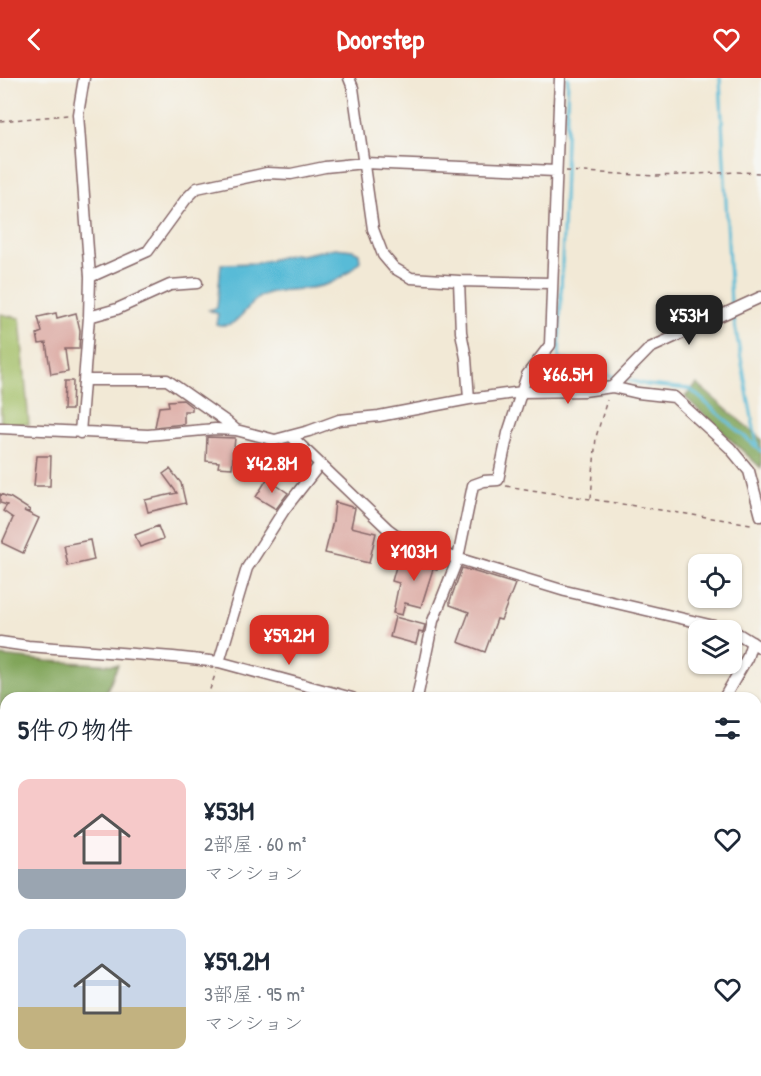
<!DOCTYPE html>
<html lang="ja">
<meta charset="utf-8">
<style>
:root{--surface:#fff;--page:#f2f2f3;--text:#1f2937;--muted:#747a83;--accent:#d93025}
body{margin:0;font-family:"Patrick Hand","Klee One",sans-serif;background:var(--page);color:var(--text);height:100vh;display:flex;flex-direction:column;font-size:22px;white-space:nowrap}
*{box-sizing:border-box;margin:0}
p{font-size:20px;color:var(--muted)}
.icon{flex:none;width:33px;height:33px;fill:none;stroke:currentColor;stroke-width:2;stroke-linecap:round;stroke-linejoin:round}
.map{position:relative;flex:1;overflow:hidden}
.side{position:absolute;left:0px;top:614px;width:762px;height:386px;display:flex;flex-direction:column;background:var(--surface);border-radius:18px 18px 0 0;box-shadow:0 2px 4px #0004}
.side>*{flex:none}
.buttons{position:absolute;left:688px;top:476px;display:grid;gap:12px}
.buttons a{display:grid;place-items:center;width:54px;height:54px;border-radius:12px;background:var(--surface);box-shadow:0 2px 4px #0004;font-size:30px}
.price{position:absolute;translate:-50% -51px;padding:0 14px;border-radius:12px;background:var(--accent);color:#fff;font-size:20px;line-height:39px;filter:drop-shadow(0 2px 3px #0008)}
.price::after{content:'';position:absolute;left:50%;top:36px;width:18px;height:14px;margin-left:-9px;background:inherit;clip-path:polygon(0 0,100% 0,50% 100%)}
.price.on{background:#222;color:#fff}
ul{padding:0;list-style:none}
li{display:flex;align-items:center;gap:18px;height:150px;padding:0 18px}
li span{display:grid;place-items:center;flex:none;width:168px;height:120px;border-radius:12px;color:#555}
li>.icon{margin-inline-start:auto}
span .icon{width:72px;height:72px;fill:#fffc;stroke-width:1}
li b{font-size:26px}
h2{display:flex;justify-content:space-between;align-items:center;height:72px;padding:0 18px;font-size:26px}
header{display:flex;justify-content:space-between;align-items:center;height:78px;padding:0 18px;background:var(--accent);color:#fff;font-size:27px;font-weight:700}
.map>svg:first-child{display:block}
.green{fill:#a2be65;stroke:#766e48;stroke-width:1.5}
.forest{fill:#81a55a;stroke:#666242;stroke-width:1.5}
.water{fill:#58bbd7;stroke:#516d81;stroke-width:1.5}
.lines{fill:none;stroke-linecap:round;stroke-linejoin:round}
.stream{stroke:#58bbd7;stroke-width:3}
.building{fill:#daa59e}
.street-casing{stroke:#856667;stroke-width:13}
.path{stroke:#856667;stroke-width:1.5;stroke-dasharray:4.5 4.5;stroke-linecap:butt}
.street{stroke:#fff;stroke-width:10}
</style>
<header><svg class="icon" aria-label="back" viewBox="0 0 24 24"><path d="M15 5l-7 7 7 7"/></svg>Doorstep<svg class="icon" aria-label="heart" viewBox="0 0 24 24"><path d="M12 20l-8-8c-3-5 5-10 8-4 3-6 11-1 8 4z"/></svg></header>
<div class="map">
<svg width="761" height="998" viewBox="0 0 761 998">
<rect width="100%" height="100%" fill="#f6f6f2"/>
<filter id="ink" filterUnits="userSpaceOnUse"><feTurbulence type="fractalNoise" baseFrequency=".0167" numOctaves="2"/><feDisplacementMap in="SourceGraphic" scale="12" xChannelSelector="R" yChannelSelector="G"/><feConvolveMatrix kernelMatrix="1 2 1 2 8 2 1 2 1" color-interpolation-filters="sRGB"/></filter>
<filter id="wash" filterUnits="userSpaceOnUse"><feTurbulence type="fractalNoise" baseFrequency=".008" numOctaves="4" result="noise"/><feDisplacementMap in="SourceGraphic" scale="24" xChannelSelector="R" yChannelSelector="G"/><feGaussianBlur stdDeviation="1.35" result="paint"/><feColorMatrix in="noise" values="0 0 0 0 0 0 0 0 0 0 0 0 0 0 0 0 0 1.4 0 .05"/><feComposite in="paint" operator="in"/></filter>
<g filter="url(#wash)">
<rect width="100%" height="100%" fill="#f2e9d6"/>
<path class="green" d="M0,236L20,240L29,346L1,347Z"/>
<path class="forest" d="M697,306L761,361V390L685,319Z
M0,578L48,583L118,587L104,619L6,620V654L0,646Z
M6,666V789L0,777V682Z
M6,815V993H31V998H0V822Z"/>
<path class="water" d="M335,170L353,172L359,175L360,183C338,207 322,210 290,212C282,213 271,213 263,217C245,225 239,254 216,246L218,236L209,232L217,230L221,186L257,185L293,176L301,177Z
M756,882L761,892V998H521L524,993H756Z"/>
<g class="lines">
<path class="stream" d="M568,0L559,280L618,300
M720,0L731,226
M733,237L757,367
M625,301L647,307L690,311L761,373"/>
</g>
<g id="blocks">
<path class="building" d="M56,235L57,240L76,235L80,252L79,271H65L68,293L51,296L46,265L39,266L37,256L42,254L38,239Z
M65,303H73L72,332H64Z
M183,322L192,329V333H184V346L155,349L159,329L169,328L168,323Z
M207,359L235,360L232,390L218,389L219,384L206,383Z
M37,378H51L50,408H34Z
M170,391L181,405L186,427L185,425L148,434L145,422L177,415L163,396Z
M267,401L288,415L276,431L256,419Z
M0,416L11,420L30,432L29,434L24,433L39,440L23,475L2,465L13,440L3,433L7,427L0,425Z
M335,424L355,430L351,449L376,455L369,485L325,475L333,443Z
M158,448L163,461L140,469L135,457Z
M90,462L94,482L68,488L64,467Z
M422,477L448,485L446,489L439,487L437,492L433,491L421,529L405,525L402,537L393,535L399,505L392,503L397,485L417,491Z
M462,490L515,506L501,542L497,541L485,574L458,564L469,534L450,527V523Z
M395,539L425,547L423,555L419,554L416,566L390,559Z"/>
</g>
</g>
<g filter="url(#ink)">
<use href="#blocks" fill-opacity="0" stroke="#856667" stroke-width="1.5"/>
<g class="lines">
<g class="street-casing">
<path id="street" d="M349,0L353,10L373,151L383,177L394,190L411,200L459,203L461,254L466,280L469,321
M90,199L148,173L186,121L197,110L267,95L291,96L325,89L364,85L556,93
M459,203L551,205
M89,239L117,231L170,207L197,205
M85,302H167L227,344L236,352
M612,309L650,270L761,219
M0,350L148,357L215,351L236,352L275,362L309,353L339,342L379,338L469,321L522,314L584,313L612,309L638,315L674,319L730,370L749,393L761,438
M80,355L89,239L90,199L78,36L84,0
M292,359L388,451L407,465L565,513L731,552
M732,552L761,570
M0,564L28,568L173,579L219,584L352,620
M219,584L247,490L284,432L320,386
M417,620L433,543L458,480L473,407L484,403L498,402L508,355L527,297L550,267L560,0
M724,620L747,580L752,564
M756,768L761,770
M55,998L56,993
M487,998L490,993"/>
</g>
<path class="path" d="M0,43L68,37
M566,93L657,98L737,94L761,95
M506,408L751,446L752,444
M591,420L596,359L607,322
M207,620L216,594
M756,737L761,731
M761,842L759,845L761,854
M0,939L6,937"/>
<use href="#street" class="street"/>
</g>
</g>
</svg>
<div class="buttons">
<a><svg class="icon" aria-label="locate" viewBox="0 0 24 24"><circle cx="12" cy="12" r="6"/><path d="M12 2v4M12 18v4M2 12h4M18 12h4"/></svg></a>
<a><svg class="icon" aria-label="layers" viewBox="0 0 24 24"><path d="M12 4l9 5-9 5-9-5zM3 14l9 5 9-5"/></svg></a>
</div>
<b class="price on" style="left:689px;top:268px">¥53M</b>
<b class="price" style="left:568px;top:327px">¥66.5M</b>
<b class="price" style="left:272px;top:416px">¥42.8M</b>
<b class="price" style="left:414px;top:504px">¥103M</b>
<b class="price" style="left:289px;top:588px">¥59.2M</b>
<section class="side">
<h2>5件の物件<svg class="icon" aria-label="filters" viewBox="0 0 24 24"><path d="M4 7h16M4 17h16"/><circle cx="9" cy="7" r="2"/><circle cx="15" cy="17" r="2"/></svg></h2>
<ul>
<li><span style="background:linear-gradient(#f6c9c9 75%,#9aa5b1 0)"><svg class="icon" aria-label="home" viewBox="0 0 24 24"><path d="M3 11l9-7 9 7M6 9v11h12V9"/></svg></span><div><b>¥53M</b><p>2部屋 · 60 m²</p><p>マンション</p></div><svg class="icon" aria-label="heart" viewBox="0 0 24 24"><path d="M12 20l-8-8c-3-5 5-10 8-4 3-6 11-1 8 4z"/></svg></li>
<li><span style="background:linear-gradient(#c9d6e8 65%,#c2b280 0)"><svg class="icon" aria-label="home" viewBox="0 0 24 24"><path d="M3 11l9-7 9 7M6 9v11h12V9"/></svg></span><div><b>¥59.2M</b><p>3部屋 · 95 m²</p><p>マンション</p></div><svg class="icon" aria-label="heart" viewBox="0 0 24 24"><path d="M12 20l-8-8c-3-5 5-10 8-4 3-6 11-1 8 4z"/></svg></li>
</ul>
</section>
</div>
